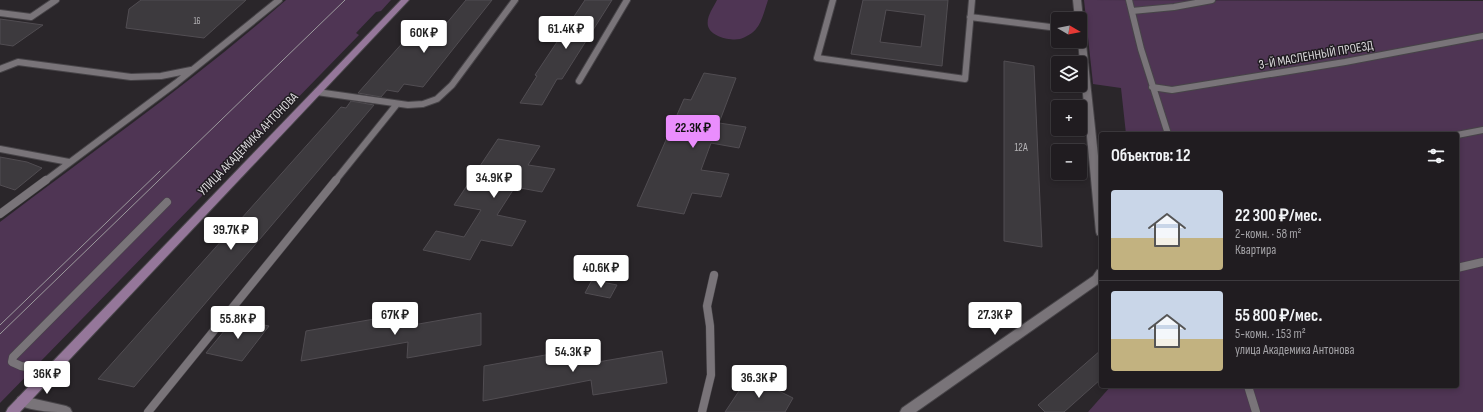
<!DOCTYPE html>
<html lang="ru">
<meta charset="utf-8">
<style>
:root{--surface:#201c20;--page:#282529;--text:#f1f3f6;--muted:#a2a1a5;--line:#3d3a3e;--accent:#ea8dfd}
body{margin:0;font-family:"Sofia Sans Condensed",sans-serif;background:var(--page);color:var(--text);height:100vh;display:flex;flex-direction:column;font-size:15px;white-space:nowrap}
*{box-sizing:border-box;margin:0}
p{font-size:13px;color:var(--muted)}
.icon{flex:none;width:22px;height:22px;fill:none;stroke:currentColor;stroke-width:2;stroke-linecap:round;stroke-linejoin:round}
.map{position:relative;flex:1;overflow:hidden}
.panel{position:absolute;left:1099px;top:132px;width:360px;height:256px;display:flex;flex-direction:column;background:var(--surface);border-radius:4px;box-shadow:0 2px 6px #0003,0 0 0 1px var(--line)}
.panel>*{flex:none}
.needle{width:26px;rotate:100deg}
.controls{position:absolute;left:1051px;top:12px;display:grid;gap:8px}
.controls a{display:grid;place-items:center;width:36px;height:36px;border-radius:4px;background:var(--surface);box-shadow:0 2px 6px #0003,0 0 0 1px var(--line);font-size:20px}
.price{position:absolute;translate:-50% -34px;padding:0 9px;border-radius:4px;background:#fff;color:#222;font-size:13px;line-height:26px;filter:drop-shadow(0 1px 2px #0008)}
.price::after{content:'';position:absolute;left:50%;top:24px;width:12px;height:9px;margin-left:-6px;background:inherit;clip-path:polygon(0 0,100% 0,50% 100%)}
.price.on{background:var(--accent);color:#111}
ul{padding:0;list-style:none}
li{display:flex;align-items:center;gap:12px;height:100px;padding:0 12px}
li+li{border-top:1px solid var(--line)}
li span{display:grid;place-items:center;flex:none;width:112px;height:80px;border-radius:4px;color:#555}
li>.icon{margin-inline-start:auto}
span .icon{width:48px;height:48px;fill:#fffc;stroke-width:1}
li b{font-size:17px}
h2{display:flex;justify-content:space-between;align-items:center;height:48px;padding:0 12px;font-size:17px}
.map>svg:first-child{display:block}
.green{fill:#4f3554}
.building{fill:#3d3a3e;stroke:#514d52;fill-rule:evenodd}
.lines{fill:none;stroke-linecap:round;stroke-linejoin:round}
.service-far1-casing{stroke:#474448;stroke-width:8}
.service-casing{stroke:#474448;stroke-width:9}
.minor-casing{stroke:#474448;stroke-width:2}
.secondary-casing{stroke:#474448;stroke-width:2}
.service-far1{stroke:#797479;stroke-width:6}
.service{stroke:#797479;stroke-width:8}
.minor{fill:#797479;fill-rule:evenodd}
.secondary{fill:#95779a;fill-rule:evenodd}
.tram{stroke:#9c9a9d;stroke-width:1}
.labels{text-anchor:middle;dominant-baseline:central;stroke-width:3;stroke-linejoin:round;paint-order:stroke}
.far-number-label{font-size:9px;fill:#b5b3b6}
.number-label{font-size:11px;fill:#b5b3b6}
.street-label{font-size:13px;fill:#dddbde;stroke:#201c21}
</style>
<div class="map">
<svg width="1483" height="412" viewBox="0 0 1483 412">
<rect width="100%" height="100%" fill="#2a262a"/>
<path class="green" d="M286,0H391L381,11L376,12L356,33L359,35L0,403V222C96,149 195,80 286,0Z
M717,0H768C765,9 762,22 756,29C753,33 746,37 740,39C731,41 711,37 708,26C706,17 713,8 717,0Z
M1084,0L1483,1V412H1088L1111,386H1457V134H1126L1121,88L1093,84Z"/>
<path class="building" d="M141,0H246L204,38L126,28L129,9Z
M466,0H492L423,87L404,84L398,92L387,90L381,97L358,93L406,39L431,42Z
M585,0H612L562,79H557L542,105L520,103L537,76L535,75Z
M863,0H948L942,66L851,54ZM886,10L925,15L921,47L880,42Z
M0,19L43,25L13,46L0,44Z
M1004,61L1034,66L1042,247L1004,241Z
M704,73L736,78L719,123L746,127L739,148L711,143L701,170L729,174L721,197L692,193L684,214L637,206L684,99L691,100Z
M351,101L374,105L134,387L98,379L341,107L346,108Z
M498,139L540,146L528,165L555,169L542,192L515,187L497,215L526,221L512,246L481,240L470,260L423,250L436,231L464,237L481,210L454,205Z
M0,157L27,162L42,168L15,190L0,185Z
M592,280L617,285L610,298L585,293Z
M414,312L413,325L481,313V345L407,358L408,342L301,361L306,331Z
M234,319L269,326L242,361L206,353Z
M590,347L592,363L662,351L667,383L593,395L591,380L483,401L484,366Z
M1101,350V379L1064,412H1045L1038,405Z
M749,376L793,398L785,412H725Z"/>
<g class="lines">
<g class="service-far1-casing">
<path id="service-far1" d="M833,0L817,58L965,79L972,0
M1129,0L1141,49L1168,134
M1132,11L1174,7L1212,0
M0,13L31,17L56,0
M970,17L1058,28
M0,69L18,62L131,77L161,76L191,70
M579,81L627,0
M1152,87L1172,90L1345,62L1483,36
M317,92L408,105L423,104L437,99L452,85L515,0
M1457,135L1483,130
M0,149L69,162
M45,181L176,83L279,0
M335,181L397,104"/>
</g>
<g class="service-casing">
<path id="service" d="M0,214L46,180
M1457,268L1483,262
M50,372L21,366L12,362L13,357L167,202
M1248,386L1256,412
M148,412L336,180
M702,412L711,375L710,326L707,306L714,275"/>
</g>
<g class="minor-casing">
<path id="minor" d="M1073,0H1081L1083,19L1082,21L1075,19Z
M1080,23L1084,25L1101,184V236L1097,235L1096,232L1078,41H1080Z
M1101,269V282L916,412H900L902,408L1093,276L1097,270Z
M22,396L66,406L70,408L72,412C53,412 36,412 18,405L16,401L18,397Z"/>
</g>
<g class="secondary-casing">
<path id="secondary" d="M401,0H409L20,412H6L8,408Z"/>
</g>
<use href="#service-far1" class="service-far1"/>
<use href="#service" class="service"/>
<use href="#minor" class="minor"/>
<use href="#secondary" class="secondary"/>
<path class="tram" d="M0,325L160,171
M0,334L345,0"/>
</g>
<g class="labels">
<g class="far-number-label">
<text x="197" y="21">16</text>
</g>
<g class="number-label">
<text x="1021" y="147">12А</text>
</g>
<g class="street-label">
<text transform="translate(1316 55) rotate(-10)">3-Й МАСЛЕННЫЙ ПРОЕЗД</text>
<text transform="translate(248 144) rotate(-46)">УЛИЦА АКАДЕМИКА АНТОНОВА</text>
</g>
</g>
</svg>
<div class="controls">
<a><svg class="needle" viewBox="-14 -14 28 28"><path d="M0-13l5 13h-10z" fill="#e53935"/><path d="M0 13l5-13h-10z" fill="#a2a1a5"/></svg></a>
<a><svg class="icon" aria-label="layers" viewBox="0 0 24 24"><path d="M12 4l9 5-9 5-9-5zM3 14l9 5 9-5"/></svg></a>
<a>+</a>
<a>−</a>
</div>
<b class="price" style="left:566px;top:50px">61.4K ₽</b>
<b class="price" style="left:424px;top:54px">60K ₽</b>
<b class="price on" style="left:693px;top:149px">22.3K ₽</b>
<b class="price" style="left:494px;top:199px">34.9K ₽</b>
<b class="price" style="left:231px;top:251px">39.7K ₽</b>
<b class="price" style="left:601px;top:289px">40.6K ₽</b>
<b class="price" style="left:395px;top:336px">67K ₽</b>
<b class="price" style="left:995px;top:336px">27.3K ₽</b>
<b class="price" style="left:238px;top:340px">55.8K ₽</b>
<b class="price" style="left:573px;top:373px">54.3K ₽</b>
<b class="price" style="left:47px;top:395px">36K ₽</b>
<b class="price" style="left:759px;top:399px">36.3K ₽</b>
<section class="panel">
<h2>Объектов: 12<svg class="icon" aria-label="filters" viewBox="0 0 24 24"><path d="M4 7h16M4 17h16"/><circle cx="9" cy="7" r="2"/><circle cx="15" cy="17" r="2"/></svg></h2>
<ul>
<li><span style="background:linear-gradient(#c9d6e8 60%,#c2b280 0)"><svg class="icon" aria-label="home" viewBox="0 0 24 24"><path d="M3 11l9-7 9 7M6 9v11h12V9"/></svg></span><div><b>22 300 ₽/мес.</b><p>2-комн. · 58 m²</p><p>Квартира</p></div></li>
<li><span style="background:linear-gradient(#c9d6e8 60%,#c2b280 0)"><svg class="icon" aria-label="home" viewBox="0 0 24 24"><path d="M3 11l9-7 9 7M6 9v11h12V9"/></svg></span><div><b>55 800 ₽/мес.</b><p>5-комн. · 153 m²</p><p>улица Академика Антонова</p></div></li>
</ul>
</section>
</div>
